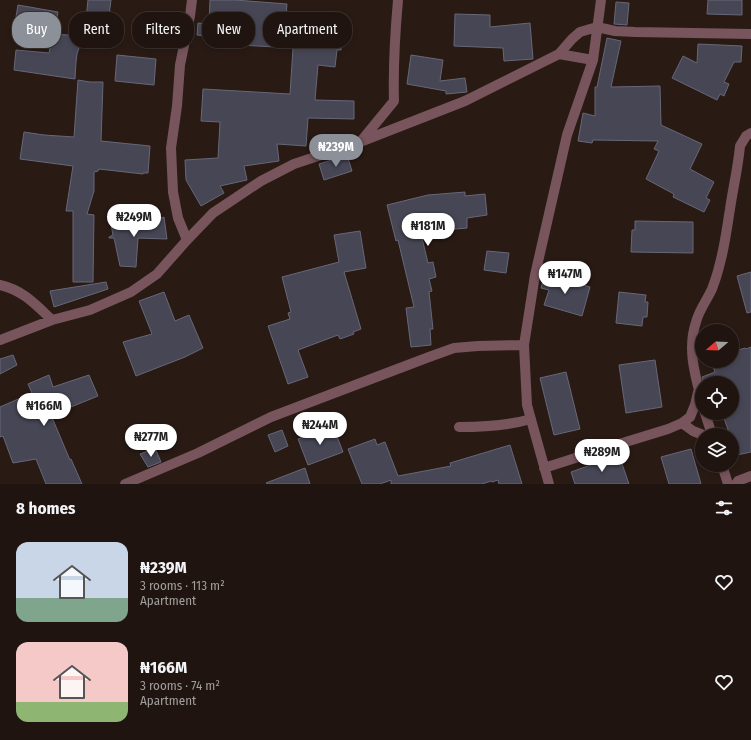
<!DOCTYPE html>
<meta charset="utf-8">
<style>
:root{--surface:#1f140f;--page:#2c211d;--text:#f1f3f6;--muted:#a19e9e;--line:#3c332f;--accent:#8c9099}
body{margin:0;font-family:"Fira Sans Condensed",sans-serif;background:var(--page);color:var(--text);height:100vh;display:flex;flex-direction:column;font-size:15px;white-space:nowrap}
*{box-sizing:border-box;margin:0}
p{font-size:13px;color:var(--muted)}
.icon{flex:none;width:22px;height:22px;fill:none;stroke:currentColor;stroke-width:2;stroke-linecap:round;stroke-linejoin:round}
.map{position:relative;height:484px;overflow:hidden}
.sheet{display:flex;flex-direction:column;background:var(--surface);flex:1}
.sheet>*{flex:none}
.guide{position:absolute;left:12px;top:12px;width:400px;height:36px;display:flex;gap:8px}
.needle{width:26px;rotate:251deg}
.tools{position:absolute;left:695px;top:324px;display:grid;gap:8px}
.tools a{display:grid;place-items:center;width:44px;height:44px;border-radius:50%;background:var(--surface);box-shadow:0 2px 6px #0003,0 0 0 1px var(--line);font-size:20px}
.price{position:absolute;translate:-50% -34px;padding:0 9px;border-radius:14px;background:#fff;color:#222;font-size:13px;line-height:26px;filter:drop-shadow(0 1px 2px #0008)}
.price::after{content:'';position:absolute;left:50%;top:24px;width:12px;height:9px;margin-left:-6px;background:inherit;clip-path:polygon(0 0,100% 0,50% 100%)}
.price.on{background:var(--accent);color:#fff}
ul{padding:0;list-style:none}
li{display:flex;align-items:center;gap:12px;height:100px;padding:0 16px}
li span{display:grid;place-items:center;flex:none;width:112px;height:80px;border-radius:12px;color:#555}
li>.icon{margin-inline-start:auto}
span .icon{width:48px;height:48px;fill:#fffc;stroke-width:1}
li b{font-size:17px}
h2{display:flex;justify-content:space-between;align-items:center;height:48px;padding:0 16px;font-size:17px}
.tag{padding:0 14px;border-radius:16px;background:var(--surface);box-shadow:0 2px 6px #0003,0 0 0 1px var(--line);font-size:14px;line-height:36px}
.tag.on{background:var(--accent);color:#fff}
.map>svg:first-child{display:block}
.building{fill:#464655;stroke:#676778}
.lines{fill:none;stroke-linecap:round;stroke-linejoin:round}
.minor{stroke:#78545c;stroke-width:10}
</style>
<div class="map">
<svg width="751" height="484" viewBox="0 0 751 484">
<rect width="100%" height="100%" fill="#291a14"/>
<path class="building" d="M88,0H111L107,31L85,27Z
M210,0H235L287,4L286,15L344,21L341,50H337L335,67L318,65L315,100L354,101V119L308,118L306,146L277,144L279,161L244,166L247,180L220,186L224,193L201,206L186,180L185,160L218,158L220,122L201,121L203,89L290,94L293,48L221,44V38L197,35L198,23L209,24Z
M708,0H742V15L707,14Z
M616,2L629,3L627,25L614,24Z
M18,5L58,12L55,30L15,23Z
M455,14L490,15V27L530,23L533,59L504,61L503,48L454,46Z
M53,34L83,36L77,54L76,62L75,79L14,70L16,50L49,53Z
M607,38L621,41L611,87L660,86L661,125L702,144L690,169L714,182L706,198L710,200L704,212L673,197L674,194L646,179L659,151L654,149L658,141L593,140L592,143L578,141L583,113L595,116V87H597Z
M698,44L742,46L741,62H734L724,82L729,84L724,96L720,94L717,100L672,78L683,56L697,63Z
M117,55L156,59L154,85L115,81Z
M411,55L443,60L440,81L465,78L467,92L446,94V91L407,84Z
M78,80L90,82H103L101,141L150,146L148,173H143V174L99,169L98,171L94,172V191L87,214L94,215L93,282H73V211H66L73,166L20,159L24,132L44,135L74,137Z
M347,155L352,171L324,180L319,164Z
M465,192V196L485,194L487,215L467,218V228L434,231L421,234L428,263L433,262L436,277L429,279L432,291L429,292L433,329H430L431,345L411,347L406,308L414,307L398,240L396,241L387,205L428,195Z
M164,217L167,239L138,238L136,267L120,266L114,238H109V237L113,235L110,219L133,221L132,228Z
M635,221L693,222V253L631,252L632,230H635Z
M360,231L366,268L344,272L361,329L353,332L354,334L340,339L338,335L298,350L308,377L288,384L268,326L290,319L288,313L291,312L282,277L339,262L334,235Z
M487,251L509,253L506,273L484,270Z
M751,272V312L747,313L737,276Z
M545,274L590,287L582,316L544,305L549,290L541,288Z
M106,282L108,289L54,307L50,291Z
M164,292L175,321L189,315L203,348L185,357L136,376L123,342L152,334L139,301Z
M619,292L646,295L645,302H648L647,317H643L642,326L616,323Z
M751,347V452L737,455L732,442V435H730L722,413H732V383H704L702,377L715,372L711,361H732V352L745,348L746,349Z
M13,355L17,365L0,374V359Z
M655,360L662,407L626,413L619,365Z
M566,372L580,429L554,435L540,378Z
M49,375L53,387L89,375L98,396L51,415L70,460L71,459L82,484H46L36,459L13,463L3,436L0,437V407L32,393L28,384Z
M333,426L343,452L308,465L298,439Z
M282,430L288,446L275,452L268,435Z
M375,439L377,445L385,442L398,476L451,466L450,463L510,445L522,484H499L498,480L492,482L491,481L482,484H391V480L380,484H362L348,449Z
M155,448L161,462L148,467L140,454Z
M691,449L701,484H669L661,457Z
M619,455L629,484H575L571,472Z
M305,468L310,484H267L266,483Z"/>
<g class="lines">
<path class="minor" d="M559,54L593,60
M362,140L394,101C393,67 395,34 398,0
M187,240L178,218L173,192L171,148L177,106L180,65L190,16L192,0
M0,285C23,290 36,305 52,320
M0,340L52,320L90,310L131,292L157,274L187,240L213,213L261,181L294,164L360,142L465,101L559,54L572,39L580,32L597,27L615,31L635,32L751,34
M702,402C695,375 687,349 696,322C699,310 707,300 712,289C715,281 718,272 720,263C725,245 727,227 730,209C733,188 738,168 740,146L746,136L751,133
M705,413L712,435
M682,423L693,431L703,435
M459,427C484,427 507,426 531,419
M722,465L728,484
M544,468L616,445L668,429L682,423L690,417L695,405L698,392
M125,484L198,453L271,417L429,357L454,348L478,346L524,345
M549,484L527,405L524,345L535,275L567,135L593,60L601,0
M736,484L738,481L751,476"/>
</g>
</svg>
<div class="tools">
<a><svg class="needle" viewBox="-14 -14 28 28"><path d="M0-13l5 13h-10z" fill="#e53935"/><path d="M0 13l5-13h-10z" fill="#a19e9e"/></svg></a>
<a><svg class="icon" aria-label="locate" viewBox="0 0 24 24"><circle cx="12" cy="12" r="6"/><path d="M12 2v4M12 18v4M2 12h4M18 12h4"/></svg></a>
<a><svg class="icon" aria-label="layers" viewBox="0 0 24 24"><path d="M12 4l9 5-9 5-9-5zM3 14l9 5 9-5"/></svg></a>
</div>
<b class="price on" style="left:336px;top:168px">₦239M</b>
<b class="price" style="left:134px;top:238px">₦249M</b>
<b class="price" style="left:428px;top:247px">₦181M</b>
<b class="price" style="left:565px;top:295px">₦147M</b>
<b class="price" style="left:44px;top:427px">₦166M</b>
<b class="price" style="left:320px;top:446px">₦244M</b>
<b class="price" style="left:151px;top:458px">₦277M</b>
<b class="price" style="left:602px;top:473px">₦289M</b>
<div class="guide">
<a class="tag on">Buy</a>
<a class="tag">Rent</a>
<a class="tag">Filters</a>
<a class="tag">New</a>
<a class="tag">Apartment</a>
</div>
</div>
<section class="sheet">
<h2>8 homes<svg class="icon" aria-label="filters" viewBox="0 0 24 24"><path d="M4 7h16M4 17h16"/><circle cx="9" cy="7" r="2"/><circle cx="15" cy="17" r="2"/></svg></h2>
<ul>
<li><span style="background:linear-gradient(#c9d6e8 70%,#7fa58c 0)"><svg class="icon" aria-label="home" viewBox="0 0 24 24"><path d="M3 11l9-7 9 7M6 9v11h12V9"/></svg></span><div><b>₦239M</b><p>3 rooms · 113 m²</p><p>Apartment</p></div><svg class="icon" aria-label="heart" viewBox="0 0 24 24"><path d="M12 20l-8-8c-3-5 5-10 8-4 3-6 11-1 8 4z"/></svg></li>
<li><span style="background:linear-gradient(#f6c9c9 75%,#8fb573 0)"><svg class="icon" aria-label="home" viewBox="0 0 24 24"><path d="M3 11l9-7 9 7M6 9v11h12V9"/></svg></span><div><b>₦166M</b><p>3 rooms · 74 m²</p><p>Apartment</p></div><svg class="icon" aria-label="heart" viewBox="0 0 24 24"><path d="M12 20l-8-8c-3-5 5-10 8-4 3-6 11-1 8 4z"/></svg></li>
</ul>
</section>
